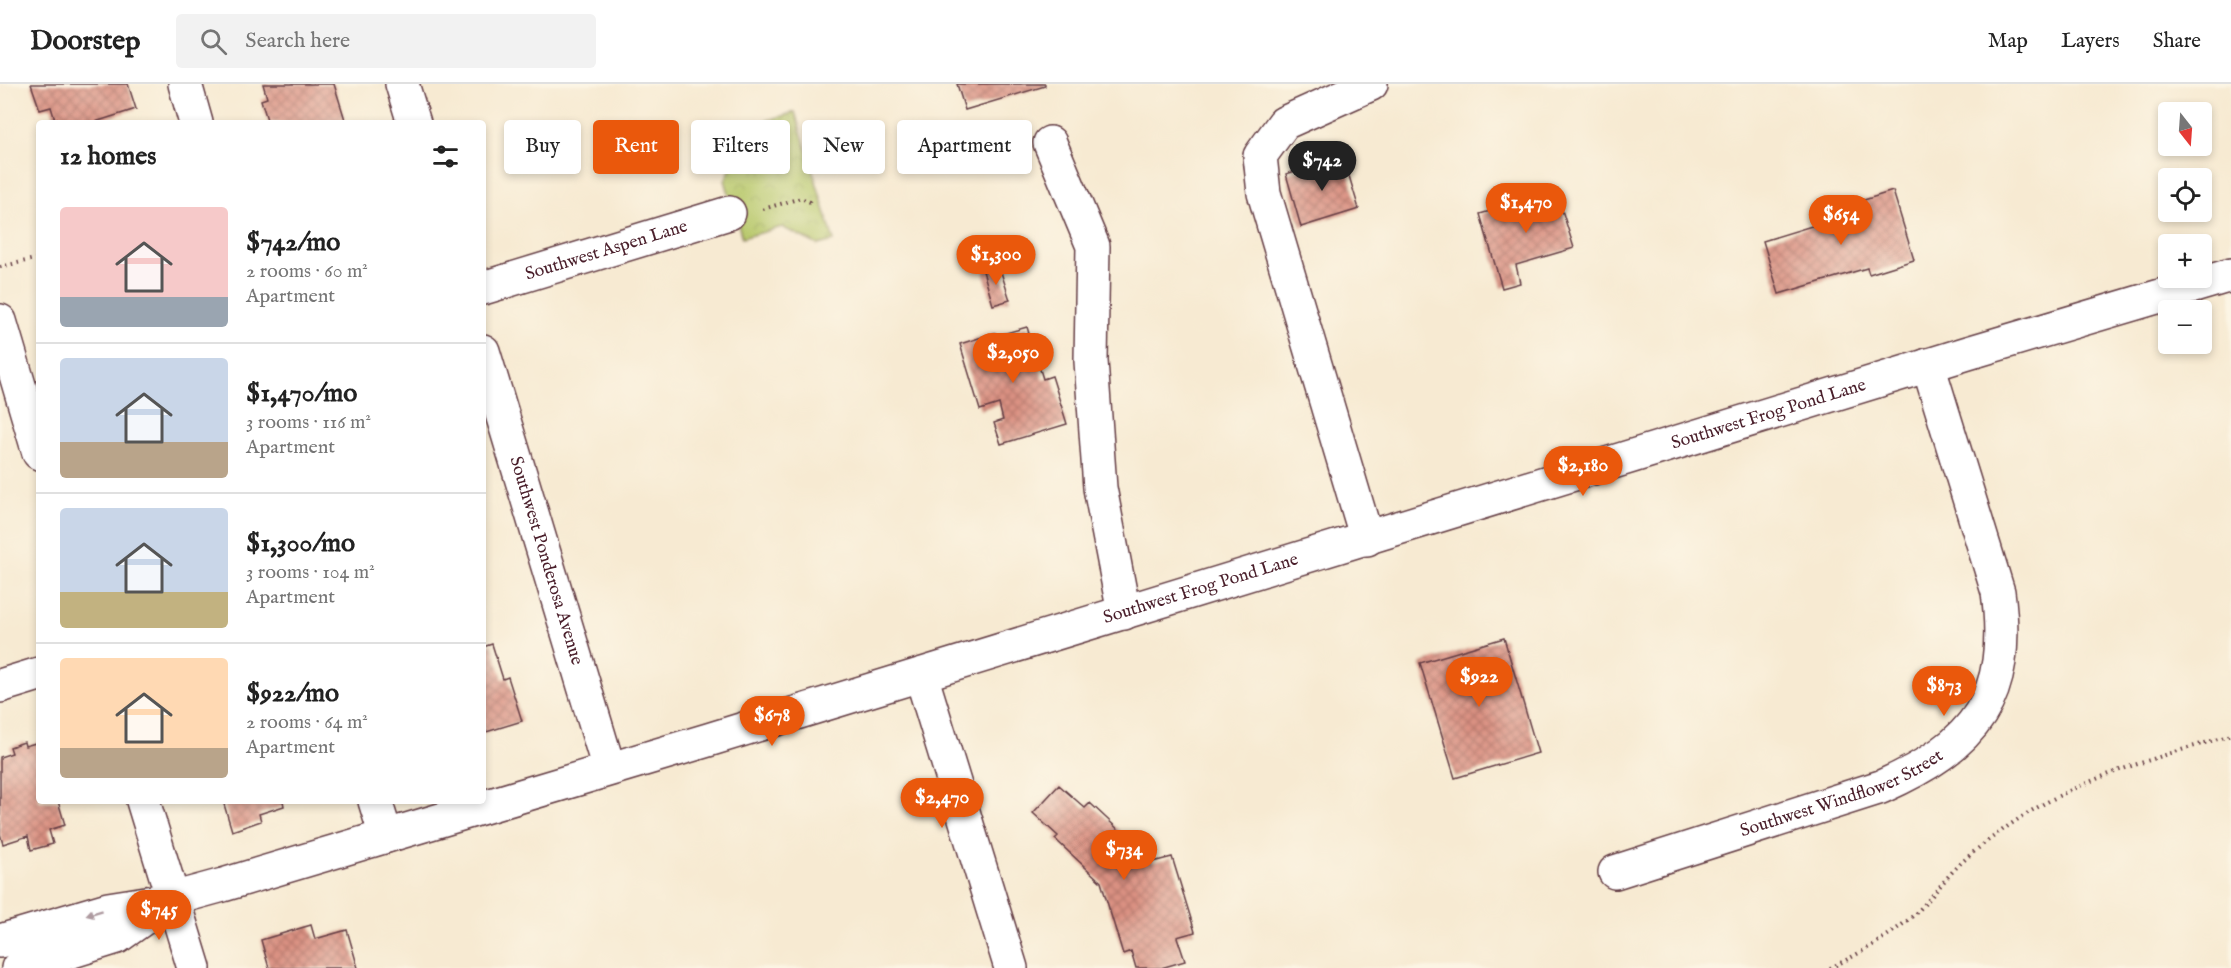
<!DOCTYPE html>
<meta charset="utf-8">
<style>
:root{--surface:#fff;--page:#f2f2f2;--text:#222;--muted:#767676;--line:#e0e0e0;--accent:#ea580c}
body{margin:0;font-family:"IM FELL English",serif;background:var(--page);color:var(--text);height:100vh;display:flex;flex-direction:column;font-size:22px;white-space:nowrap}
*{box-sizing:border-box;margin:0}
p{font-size:20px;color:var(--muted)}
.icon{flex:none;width:33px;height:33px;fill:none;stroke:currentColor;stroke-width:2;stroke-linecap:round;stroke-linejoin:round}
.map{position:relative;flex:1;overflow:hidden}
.panel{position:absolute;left:36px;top:36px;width:450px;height:684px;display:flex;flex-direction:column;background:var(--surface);border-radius:6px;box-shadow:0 3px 9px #0003}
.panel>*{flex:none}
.top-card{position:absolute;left:504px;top:36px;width:570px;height:54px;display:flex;gap:12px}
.needle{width:39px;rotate:163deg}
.fabs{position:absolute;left:2158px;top:18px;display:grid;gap:12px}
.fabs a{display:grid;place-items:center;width:54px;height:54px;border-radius:6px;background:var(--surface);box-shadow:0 3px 9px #0003;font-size:30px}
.price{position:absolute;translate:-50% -51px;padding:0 14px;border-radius:21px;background:var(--accent);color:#fff;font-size:20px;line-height:39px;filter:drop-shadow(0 2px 3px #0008)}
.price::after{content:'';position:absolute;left:50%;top:36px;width:18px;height:14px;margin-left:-9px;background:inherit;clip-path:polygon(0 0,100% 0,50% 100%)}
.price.current{background:#222;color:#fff}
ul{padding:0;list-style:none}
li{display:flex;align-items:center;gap:18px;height:150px;padding:0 24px}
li+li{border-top:2px solid var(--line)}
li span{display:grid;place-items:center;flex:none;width:168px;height:120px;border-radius:6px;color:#555}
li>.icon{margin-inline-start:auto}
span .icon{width:72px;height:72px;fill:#fffc;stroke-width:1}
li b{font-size:26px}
h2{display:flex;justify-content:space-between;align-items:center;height:72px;padding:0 24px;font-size:26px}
.tag{padding:0 21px;border-radius:6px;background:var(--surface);box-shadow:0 3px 9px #0003;font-size:21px;line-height:54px}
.tag.current{background:var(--accent);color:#fff}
header{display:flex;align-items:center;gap:36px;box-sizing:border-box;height:84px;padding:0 30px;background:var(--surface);border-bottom:2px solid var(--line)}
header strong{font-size:28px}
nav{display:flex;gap:33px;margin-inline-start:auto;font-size:21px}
.search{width:420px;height:54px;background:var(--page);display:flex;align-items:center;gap:15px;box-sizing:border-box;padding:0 21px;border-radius:6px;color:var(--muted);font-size:22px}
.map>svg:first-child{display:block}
.park{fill:url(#park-crowns);stroke:#80744b;stroke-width:1.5}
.building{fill:url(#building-cross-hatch)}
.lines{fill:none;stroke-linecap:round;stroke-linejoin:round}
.minor-casing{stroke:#643d44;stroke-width:36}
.path{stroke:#643d44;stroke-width:4;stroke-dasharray:1.5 4.5;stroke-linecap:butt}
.minor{stroke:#fff;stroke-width:33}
.oneway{fill:#ae9aa0}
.labels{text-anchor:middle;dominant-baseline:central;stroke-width:4.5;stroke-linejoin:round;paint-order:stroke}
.street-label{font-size:18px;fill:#4a1f2b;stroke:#fcf5e5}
</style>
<header>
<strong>Doorstep</strong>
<div class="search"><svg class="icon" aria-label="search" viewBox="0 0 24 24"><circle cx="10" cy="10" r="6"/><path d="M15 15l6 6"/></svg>Search here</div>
<nav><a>Map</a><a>Layers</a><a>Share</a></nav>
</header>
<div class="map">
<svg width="2231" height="884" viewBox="0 0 2231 884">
<defs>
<pattern id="park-crowns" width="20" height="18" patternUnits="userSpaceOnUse" patternTransform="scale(1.5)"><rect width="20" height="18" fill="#b7c86b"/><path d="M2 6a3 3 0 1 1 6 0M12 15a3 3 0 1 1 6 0" fill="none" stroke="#9fab5d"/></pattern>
<pattern id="building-cross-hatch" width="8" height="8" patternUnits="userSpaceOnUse" patternTransform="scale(1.5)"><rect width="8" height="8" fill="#da9182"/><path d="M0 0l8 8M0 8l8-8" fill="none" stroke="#b3766b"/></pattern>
</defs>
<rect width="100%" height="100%" fill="#fcf5e5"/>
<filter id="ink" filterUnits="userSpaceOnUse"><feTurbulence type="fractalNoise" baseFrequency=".0167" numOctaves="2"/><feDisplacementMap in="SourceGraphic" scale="12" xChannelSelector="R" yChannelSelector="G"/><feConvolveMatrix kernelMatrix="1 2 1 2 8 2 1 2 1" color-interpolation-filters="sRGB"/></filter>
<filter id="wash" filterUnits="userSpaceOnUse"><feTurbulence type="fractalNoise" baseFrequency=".008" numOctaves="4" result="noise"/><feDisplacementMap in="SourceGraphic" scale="24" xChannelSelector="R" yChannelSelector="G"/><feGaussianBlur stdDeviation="1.35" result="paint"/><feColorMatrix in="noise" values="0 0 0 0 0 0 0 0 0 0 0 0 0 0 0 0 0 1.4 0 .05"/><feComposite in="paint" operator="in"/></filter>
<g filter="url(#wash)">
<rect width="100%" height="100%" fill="#f7ead2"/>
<path class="park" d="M795,28L834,157L818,161L782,143L742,154L725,96L752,41Z"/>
<g id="blocks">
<path class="building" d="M31,0H128L136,25L92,39H59L57,34L55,36L51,23L40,26Z
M263,0H334L346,39H268L261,16L267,14Z
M957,0H1045V2L965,26Z
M1343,72L1359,125L1301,143L1286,90Z
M1556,107L1574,164L1516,181L1520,199L1502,204L1480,130Z
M1893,107L1914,176L1869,190L1867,184L1779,210L1763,157L1851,130L1848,121Z
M999,182L1010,216L993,221L983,187Z
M1027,243L1043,295L1052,292L1067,340L1001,360L994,339L1003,336L999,320L980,326L960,260L995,249L996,252Z
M1504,554L1538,669L1455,694L1420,579Z
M492,560L503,595L508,593L522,637L483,649V563Z
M24,658L25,662L39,658V717H58L65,741L49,746L53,760L31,766L28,752L3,760L0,750V673L12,669L10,663Z
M1059,701L1085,724L1090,719L1153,778L1172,773L1195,848L1177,853L1185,877L1161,884H1136L1131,867L1123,870L1101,798L1055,755L1058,752L1033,729Z
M223,717H283L284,722L259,730L261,737L232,747Z
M311,841L315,855L347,846L358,884H269L261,856Z"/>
</g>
</g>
<g filter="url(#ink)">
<use href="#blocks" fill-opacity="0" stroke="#643d44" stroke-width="1.5"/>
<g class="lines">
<g class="minor-casing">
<g id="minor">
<path d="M185,0L196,39"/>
<path d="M402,0L414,39"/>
<path d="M1050,59L1093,162L1091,277L1100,404L1124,529"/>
<path id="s1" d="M483,204L729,129"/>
<path d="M0,237L39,369"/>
<path id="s2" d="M483,267L609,685"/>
<path d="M1367,455L1264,109L1260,72L1284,39L1371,0"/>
<path d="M921,591L1011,884"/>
<path d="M0,602L39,590"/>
<path d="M143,717L194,884"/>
<path d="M375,717L386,752"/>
<path id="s3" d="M1615,788L1881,703C1976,661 2012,614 1998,508L1928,281"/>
<path id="s4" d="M0,857L108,825L172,815L223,801L708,656L1968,269L2231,191"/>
<path d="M18,884L117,853L165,819"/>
</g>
</g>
<path class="path" d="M763,125L801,114L810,118L812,121
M0,183L39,174
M1830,884C1857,871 1885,855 1908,836C1928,820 1942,797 1961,779C1973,768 1987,757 2000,748C2069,696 2150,676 2231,651"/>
<use href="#minor" class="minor"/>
</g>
<defs><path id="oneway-solid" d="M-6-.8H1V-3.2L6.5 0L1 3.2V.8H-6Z" transform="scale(1.5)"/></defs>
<use class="oneway" href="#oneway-solid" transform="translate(94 829) rotate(163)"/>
</g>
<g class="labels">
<g class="street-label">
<text stroke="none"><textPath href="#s1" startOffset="129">Southwest Aspen Lane</textPath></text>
<text stroke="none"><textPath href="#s4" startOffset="1846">Southwest Frog Pond Lane</textPath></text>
<text stroke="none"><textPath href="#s2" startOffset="219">Southwest Ponderosa Avenue</textPath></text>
<text stroke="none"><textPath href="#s4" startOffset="1252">Southwest Frog Pond Lane</textPath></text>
<text stroke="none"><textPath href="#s3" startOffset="240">Southwest Windflower Street</textPath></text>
</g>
</g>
</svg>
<div class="fabs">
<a><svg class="needle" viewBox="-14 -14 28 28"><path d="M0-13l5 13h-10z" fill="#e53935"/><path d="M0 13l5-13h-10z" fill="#767676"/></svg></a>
<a><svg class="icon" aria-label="locate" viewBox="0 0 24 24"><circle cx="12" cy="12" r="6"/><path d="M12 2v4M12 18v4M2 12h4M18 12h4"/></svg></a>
<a>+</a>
<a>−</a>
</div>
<b class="price current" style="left:1322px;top:108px">$742</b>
<b class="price" style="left:1526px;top:150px">$1,470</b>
<b class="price" style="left:1841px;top:162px">$654</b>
<b class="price" style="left:996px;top:202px">$1,300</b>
<b class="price" style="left:1013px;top:300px">$2,050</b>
<b class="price" style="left:1583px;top:413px">$2,180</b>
<b class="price" style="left:1479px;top:624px">$922</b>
<b class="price" style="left:1944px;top:633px">$873</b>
<b class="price" style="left:772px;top:663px">$678</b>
<b class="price" style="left:942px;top:745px">$2,470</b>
<b class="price" style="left:1124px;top:797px">$734</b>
<b class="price" style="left:159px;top:857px">$745</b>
<div class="top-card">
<a class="tag">Buy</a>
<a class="tag current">Rent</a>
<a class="tag">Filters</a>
<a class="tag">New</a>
<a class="tag">Apartment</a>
</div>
<section class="panel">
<h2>12 homes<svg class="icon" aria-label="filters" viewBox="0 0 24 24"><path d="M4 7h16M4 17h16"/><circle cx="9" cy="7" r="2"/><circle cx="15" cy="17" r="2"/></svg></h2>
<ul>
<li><span style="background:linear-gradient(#f6c9c9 75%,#9aa5b1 0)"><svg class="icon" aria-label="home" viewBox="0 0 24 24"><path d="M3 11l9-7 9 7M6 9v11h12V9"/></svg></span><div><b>$742/mo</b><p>2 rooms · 60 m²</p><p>Apartment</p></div></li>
<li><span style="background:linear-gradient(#c9d6e8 70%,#b9a48a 0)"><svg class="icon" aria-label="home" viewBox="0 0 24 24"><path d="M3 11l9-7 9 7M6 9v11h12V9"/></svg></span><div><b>$1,470/mo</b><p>3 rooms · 116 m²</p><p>Apartment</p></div></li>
<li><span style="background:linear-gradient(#c9d6e8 70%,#c2b280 0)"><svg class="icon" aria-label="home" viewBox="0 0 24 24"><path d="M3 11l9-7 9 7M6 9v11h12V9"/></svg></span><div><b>$1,300/mo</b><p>3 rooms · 104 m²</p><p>Apartment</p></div></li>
<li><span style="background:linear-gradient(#ffd9b3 75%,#b9a48a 0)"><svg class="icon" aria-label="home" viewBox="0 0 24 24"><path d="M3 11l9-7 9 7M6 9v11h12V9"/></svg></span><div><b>$922/mo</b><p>2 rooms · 64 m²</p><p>Apartment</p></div></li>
</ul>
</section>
</div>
